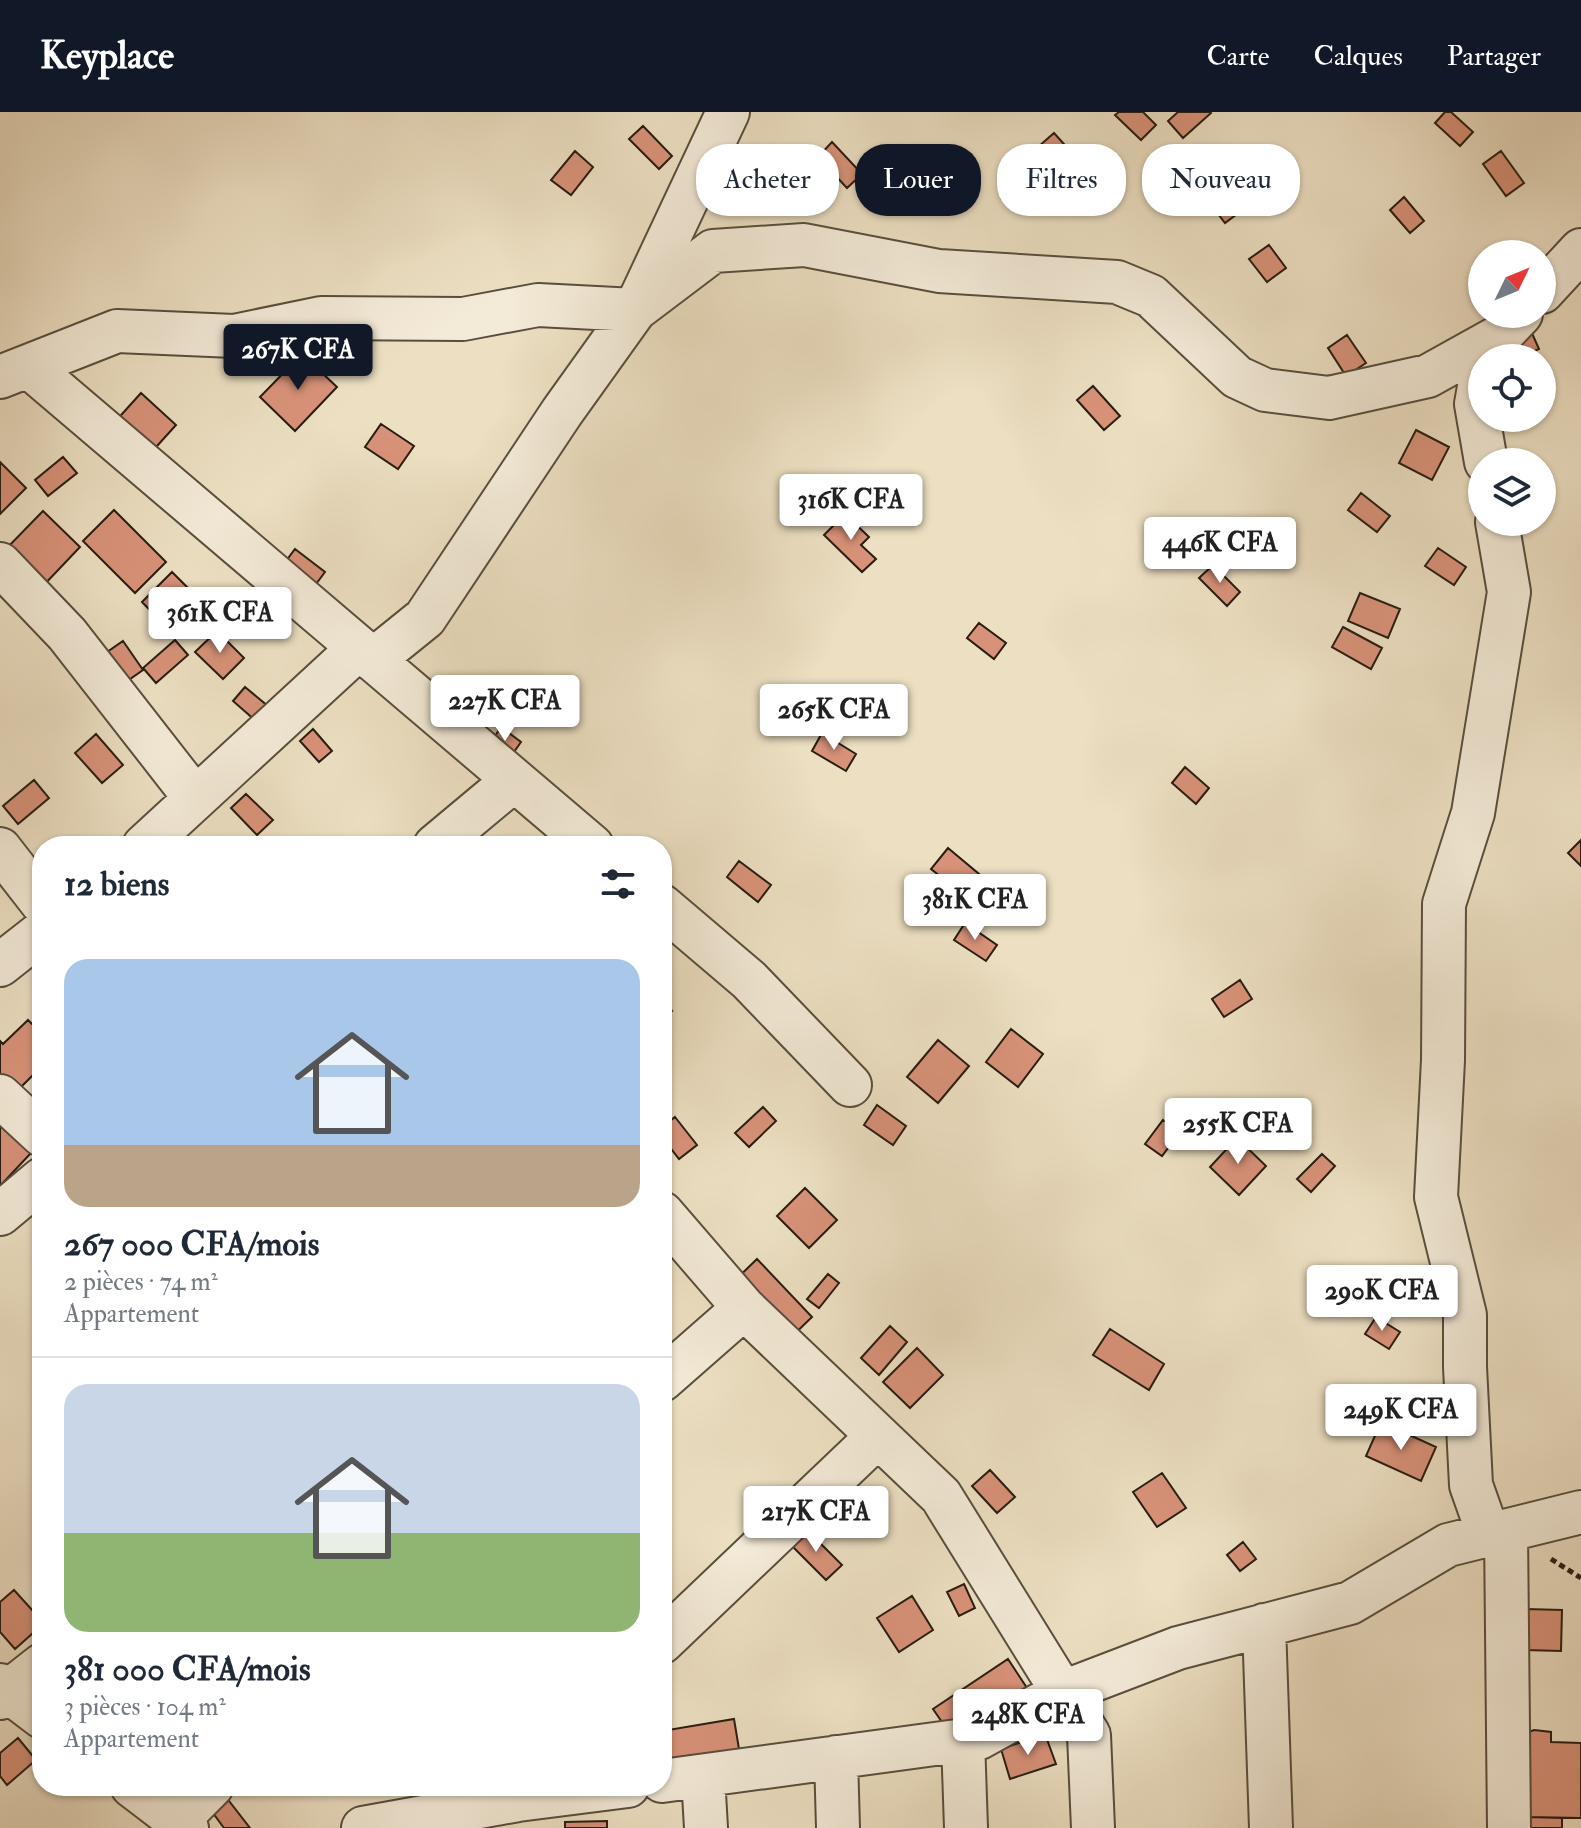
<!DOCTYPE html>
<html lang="fr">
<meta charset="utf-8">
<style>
:root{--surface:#fff;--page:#f6f6f7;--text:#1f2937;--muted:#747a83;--line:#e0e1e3;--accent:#111827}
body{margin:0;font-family:"IM FELL Double Pica",serif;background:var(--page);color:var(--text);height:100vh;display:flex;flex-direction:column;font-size:30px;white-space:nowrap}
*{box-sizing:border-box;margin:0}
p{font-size:26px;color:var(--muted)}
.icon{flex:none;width:44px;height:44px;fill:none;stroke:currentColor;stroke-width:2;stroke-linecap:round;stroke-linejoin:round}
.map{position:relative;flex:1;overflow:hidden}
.side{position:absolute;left:32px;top:724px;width:640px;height:960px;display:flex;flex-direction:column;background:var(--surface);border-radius:32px;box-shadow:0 2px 6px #0004}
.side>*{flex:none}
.guide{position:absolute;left:696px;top:32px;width:760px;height:72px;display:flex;gap:16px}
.needle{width:52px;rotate:47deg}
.buttons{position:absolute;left:1468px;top:128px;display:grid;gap:16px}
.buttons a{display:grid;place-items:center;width:88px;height:88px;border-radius:50%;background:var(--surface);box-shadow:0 2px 6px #0004;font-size:40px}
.price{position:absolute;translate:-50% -68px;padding:0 18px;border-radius:8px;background:#fff;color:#222;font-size:26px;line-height:52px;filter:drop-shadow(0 2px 4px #0008)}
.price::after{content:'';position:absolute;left:50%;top:48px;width:24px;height:18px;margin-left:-12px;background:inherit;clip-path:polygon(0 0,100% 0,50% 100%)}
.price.active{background:var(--accent);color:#fff}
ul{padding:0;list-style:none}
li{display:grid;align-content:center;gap:16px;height:424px;padding:0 32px}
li+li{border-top:2px solid var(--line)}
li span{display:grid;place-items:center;height:248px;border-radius:24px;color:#555}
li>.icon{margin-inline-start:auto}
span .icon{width:144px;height:144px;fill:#fffc;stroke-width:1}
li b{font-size:34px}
h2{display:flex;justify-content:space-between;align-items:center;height:96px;padding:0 32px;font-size:34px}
.chip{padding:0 28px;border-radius:32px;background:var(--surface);box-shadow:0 2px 6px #0004;font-size:28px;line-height:72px}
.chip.active{background:var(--accent);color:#fff}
header{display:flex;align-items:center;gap:48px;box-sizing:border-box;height:112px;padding:0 40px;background:var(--accent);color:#fff}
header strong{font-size:38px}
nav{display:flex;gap:44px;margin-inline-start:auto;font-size:28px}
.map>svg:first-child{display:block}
.building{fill:#d89279;stroke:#271d11;stroke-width:2}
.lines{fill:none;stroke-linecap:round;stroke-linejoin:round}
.street-casing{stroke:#584e3d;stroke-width:46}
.path{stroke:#271d11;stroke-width:5;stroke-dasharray:6 4;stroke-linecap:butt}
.street{stroke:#f3ead7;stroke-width:42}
</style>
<header>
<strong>Keyplace</strong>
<nav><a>Carte</a><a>Calques</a><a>Partager</a></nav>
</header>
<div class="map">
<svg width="1581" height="1716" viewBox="0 0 1581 1716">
<rect width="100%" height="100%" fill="#ecdfc2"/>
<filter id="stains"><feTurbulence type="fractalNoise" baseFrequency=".0025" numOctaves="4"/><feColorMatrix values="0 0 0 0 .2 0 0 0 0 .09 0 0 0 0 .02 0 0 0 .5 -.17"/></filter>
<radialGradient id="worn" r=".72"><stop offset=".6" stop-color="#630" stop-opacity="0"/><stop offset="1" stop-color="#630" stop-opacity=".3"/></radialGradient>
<path class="building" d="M1119,0H1143L1156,13L1141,28L1115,3Z
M1178,0H1210L1211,1L1183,26L1168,9Z
M1445,0H1451L1473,20L1460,34L1435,11Z
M643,14L672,44L659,57L629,27Z
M1054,21L1072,41L1056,55L1038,35Z
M832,30L862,62L847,76L818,45Z
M1252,36L1268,51L1241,79L1225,64Z
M575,39L593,55L571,83L551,68Z
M1501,39L1524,71L1506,84L1483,52Z
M1228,82L1241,99L1225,111L1212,94Z
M1404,85L1424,109L1410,121L1390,98Z
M1269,133L1286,156L1267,170L1249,147Z
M1531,219L1539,237L1519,246H1507L1500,232Z
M1347,223L1366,251L1346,264L1328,236Z
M302,242L337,275L295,319L260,285Z
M1093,274L1120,304L1104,318L1077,288Z
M141,281L176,313L148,344L113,312Z
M381,312L414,334L398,357L365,335Z
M1416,318L1449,335L1432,368L1399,351Z
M63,345L77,361L48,384L35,368Z
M0,350L26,376L0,402Z
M1361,381L1390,404L1377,420L1348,398Z
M114,398L166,450L135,481L83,429Z
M43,399L80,435L41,476L3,440Z
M845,402L869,425L861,433L876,447L862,460L824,423Z
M1438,436L1466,455L1454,473L1425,454Z
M295,437L325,460L313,476L283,453Z
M1213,453L1240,480L1227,494L1199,466Z
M172,460L199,487L168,517L142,490Z
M1360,481L1400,497L1388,526L1348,509Z
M249,485L277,502L267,519L238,502Z
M979,511L1006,531L994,547L967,526Z
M1343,515L1382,536L1371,557L1332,535Z
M217,519L244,546L223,567L195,540Z
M175,528L188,543L156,571L143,556Z
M123,529L143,558L110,581L90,552Z
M245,575L269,595L257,610L233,589Z
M501,615L521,630L509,647L489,633Z
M313,617L332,639L319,650L300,629Z
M822,621L856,642L846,659L812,639Z
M96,622L123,653L102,671L75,641Z
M1185,655L1209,676L1196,692L1172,671Z
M34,668L49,686L18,712L3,694Z
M246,682L273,708L257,723L231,696Z
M1581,728V754L1568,741Z
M948,736L979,762L963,782L931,757Z
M739,749L771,773L758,790L727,765Z
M965,811L997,833L986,849L954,828Z
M1240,868L1252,887L1224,905L1212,887Z
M662,884L672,899L662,905Z
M28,908L42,922V954L16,980L0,964V929L3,932Z
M1011,917L1043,942L1018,975L986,950Z
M938,928L969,954L938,991L907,965Z
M877,993L906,1014L893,1033L864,1013Z
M763,995L776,1009L749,1035L735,1021Z
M675,1005L697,1033L679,1047L662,1025V1015Z
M1163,1008L1180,1020L1162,1044L1145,1032Z
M0,1013L31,1041L0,1074Z
M1237,1026L1266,1054L1239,1083L1210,1055Z
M1322,1042L1335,1054L1311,1080L1297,1067Z
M805,1076L837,1108L809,1136L777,1104Z
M757,1147L812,1205L782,1234L727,1176Z
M828,1162L839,1171L819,1196L807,1187Z
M1376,1205L1400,1220L1389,1237L1365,1222Z
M890,1214L907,1230L879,1263L861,1246Z
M1110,1217L1164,1252L1149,1278L1093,1243Z
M917,1236L943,1263L910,1296L883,1270Z
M1381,1310L1436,1335L1421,1369L1366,1344Z
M990,1358L1015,1385L997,1401L972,1374Z
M1162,1361L1186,1396L1157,1415L1133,1380Z
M805,1416L842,1453L826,1468L789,1431Z
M1243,1430L1256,1447L1240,1459L1227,1443Z
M964,1472L975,1496L959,1504L947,1480Z
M14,1478L42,1509V1513L15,1537L0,1520V1490Z
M912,1484L933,1518L899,1540L877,1506Z
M1526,1497L1562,1498L1561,1539L1525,1538Z
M1008,1547L1027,1576L953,1626L933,1597Z
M734,1607L740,1643L662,1656V1619Z
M1534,1618L1551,1620V1630L1581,1631V1706L1528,1705L1526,1621Z
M1045,1622L1056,1652L1010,1667L1001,1637Z
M18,1626L36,1648L7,1673L0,1664V1641Z
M226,1685L250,1716H224L210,1697Z
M1528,1705L1562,1706V1716H1528Z
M607,1709V1716H565V1710Z"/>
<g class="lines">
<g class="street-casing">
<path id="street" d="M1542,180L1581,138
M28,254L592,734
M1482,258L1476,292L1486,350
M0,265L117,219L234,224L321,206L463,207L538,193L635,198L713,139L804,133L939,159L1117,170L1151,184L1237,265L1265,278L1329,286L1428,264L1500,224L1521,202
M0,452L67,522L195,686
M373,548L425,506L562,300L635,198L728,0
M144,734L359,536
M435,734L514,668
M0,737L42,791
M662,794L749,868L850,973
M0,853L42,820
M0,984L42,1023
M662,1101L744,1196L941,1384L1089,1623L1093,1716
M0,1102L42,1067
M662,1268L744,1196
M1506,1419L1509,1716
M1489,1424L1471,1373L1465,1255V1203L1436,1085L1443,948L1444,792L1473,701L1509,480L1497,410
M1264,1513L1271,1716
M662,1530L878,1324
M0,1573L42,1605
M0,1586L42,1553
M963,1628L966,1716
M836,1645L838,1716
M703,1664L706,1716
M662,1669L979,1626L1063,1580L1178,1536L1350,1491L1448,1433L1581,1400
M132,1674L187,1716
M177,1709L212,1674
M363,1716L518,1688L628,1674"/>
</g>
<path class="path" d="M1551,1447L1581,1466"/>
<use href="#street" class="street"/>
</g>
<rect width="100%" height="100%" filter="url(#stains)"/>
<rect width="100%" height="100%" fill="url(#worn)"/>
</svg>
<div class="buttons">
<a><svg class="needle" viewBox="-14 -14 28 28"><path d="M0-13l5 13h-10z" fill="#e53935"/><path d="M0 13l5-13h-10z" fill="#747a83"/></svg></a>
<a><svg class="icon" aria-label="locate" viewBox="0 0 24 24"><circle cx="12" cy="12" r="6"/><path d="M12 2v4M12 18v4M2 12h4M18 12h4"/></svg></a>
<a><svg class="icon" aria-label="layers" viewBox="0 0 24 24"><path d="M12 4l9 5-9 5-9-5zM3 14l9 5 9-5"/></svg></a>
</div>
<b class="price active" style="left:298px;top:280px">267K CFA</b>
<b class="price" style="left:851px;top:430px">316K CFA</b>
<b class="price" style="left:1220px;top:473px">446K CFA</b>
<b class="price" style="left:220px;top:543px">361K CFA</b>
<b class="price" style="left:505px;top:631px">227K CFA</b>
<b class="price" style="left:834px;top:640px">265K CFA</b>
<b class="price" style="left:975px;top:830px">381K CFA</b>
<b class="price" style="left:1238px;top:1054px">255K CFA</b>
<b class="price" style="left:1382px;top:1221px">290K CFA</b>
<b class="price" style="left:1401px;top:1340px">249K CFA</b>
<b class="price" style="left:816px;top:1442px">217K CFA</b>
<b class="price" style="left:1028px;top:1645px">248K CFA</b>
<div class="guide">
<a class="chip">Acheter</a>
<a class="chip active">Louer</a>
<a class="chip">Filtres</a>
<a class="chip">Nouveau</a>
</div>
<section class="side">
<h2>12 biens<svg class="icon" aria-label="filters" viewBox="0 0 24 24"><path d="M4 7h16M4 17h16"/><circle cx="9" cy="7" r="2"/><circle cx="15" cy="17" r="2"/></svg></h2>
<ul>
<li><span style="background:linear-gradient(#a9c7e8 75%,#b9a48a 0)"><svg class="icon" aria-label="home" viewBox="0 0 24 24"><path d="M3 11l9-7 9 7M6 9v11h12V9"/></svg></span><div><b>267 000 CFA/mois</b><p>2 pièces · 74 m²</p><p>Appartement</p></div></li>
<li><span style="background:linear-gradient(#c9d6e8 60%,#8fb573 0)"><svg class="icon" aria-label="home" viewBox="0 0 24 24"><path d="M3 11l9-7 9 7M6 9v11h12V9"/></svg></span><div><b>381 000 CFA/mois</b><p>3 pièces · 104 m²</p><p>Appartement</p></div></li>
</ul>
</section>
</div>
